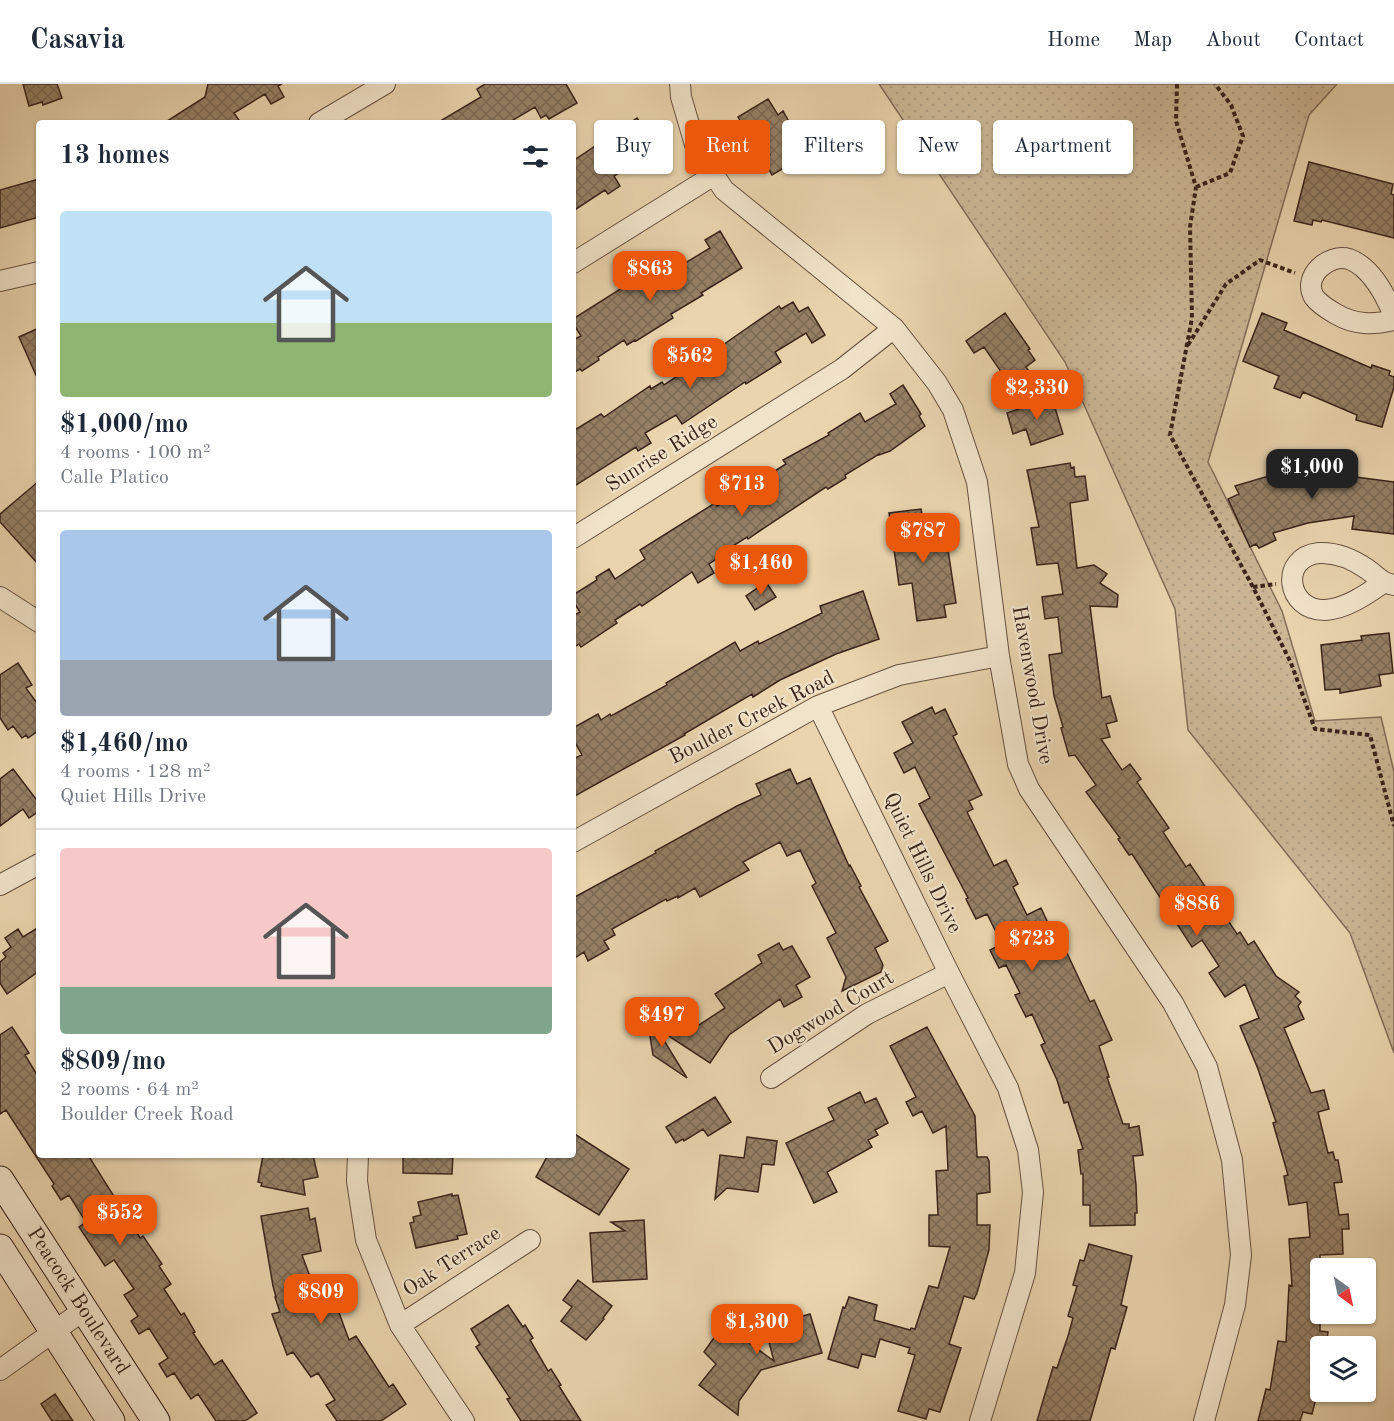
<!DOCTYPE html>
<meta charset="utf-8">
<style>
:root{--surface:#fff;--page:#f2f2f3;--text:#1f2937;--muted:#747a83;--line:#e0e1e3;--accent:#ea580c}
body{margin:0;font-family:"Old Standard TT",serif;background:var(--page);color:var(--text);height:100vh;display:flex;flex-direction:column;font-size:22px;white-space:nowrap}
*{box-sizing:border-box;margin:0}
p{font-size:20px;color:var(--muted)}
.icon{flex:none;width:33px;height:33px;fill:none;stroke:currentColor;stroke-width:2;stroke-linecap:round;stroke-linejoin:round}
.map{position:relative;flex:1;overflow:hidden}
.side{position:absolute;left:36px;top:36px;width:540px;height:1038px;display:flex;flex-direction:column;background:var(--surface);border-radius:6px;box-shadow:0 2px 4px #0004}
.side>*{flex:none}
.guide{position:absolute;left:594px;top:36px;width:570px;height:54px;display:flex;gap:12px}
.needle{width:39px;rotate:147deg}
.buttons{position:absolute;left:1310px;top:1174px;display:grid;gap:12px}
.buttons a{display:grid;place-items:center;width:66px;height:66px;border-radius:6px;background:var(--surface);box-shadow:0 2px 4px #0004;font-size:30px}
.price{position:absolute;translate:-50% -51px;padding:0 14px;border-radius:12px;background:var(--accent);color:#fff;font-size:20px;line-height:39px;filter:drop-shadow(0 2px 3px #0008)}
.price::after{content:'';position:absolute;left:50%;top:36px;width:18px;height:14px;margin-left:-9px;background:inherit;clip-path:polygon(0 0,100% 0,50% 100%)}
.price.selected{background:#222;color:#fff}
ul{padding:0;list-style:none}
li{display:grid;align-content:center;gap:12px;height:318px;padding:0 24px}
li+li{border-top:2px solid var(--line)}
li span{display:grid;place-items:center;height:186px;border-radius:6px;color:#555}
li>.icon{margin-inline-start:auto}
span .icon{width:108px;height:108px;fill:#fffc;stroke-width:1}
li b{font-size:26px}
h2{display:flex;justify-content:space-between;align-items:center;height:72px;padding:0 24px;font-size:26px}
.chip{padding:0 21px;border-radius:6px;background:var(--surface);box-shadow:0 2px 4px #0004;font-size:21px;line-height:54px}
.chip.selected{background:var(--accent);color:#fff}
header{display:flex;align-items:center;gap:36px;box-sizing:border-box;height:84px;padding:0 30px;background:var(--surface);border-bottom:2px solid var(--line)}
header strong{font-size:28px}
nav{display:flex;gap:33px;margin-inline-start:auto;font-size:21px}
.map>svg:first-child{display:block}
.green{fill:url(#green-dots);stroke:#826d58;stroke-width:1.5}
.building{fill:url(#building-cross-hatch);stroke:#3a241b;stroke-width:1.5}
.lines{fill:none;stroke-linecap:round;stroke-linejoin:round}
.street-casing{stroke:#665040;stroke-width:22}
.secondary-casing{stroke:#3a241b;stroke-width:29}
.path{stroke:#3a241b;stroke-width:4;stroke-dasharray:4.5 3;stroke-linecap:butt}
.street{stroke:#f1e3ca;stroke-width:20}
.secondary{stroke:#f1e3ca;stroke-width:27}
.labels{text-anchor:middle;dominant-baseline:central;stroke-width:4.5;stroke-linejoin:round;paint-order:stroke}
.street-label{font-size:21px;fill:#3a241b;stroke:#f1e3ca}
</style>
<header>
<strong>Casavia</strong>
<nav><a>Home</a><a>Map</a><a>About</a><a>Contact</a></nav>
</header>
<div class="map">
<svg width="1394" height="1337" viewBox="0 0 1394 1337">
<defs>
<pattern id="green-dots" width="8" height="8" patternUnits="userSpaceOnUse" patternTransform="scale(1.5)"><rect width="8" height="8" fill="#cbb695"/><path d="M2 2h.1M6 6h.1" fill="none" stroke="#af9c80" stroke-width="1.8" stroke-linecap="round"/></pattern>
<pattern id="building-cross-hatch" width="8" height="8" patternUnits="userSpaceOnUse" patternTransform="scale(1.5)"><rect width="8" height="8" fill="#958067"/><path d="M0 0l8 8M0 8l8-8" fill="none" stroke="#7b6954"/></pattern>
</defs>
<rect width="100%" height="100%" fill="#e9d4ae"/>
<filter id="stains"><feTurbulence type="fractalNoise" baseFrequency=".00333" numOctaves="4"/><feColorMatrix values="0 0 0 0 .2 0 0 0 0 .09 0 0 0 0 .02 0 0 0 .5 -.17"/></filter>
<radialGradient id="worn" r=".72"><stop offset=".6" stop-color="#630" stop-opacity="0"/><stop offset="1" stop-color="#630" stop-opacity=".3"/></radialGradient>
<path class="green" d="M879,0H1337L1309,31L1208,378L1282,527L1315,637L1381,633L1394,688V969L1350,849L1188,646L1175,525L1065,278Z"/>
<path class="building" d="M23,0H57L62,14L43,21L42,18L29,22Z
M208,0H282L278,2L284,13L271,20L265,10L234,29L241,39H164L205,13Z
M485,0H566L577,19L549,35L546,31L541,34L535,23L508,39H437L481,13L477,5Z
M768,15L778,31L783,27L805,67L801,70L803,73L772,91L763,76L770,71L763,58L754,44L747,48L738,33Z
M637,34L664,74L651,82L645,73L614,92L620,102L608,110L605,106L573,127V77Z
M1309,78L1393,100L1391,110L1394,111V154L1322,136L1321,138L1313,136L1312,141L1294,137Z
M39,95V133L0,144V106Z
M720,147L742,184L701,209L703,211L671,230L673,234L636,257L635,256L627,261L624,256L598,273L599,276L582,287L580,285L573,289V256L581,252L573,239V235L655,183L657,187L678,174L682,181L710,164L705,156Z
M793,218L799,228L808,223L825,251L812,259L806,249L775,268L781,278L746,300L745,298L682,340L676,331L645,349L651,359L638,367L636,363L573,403V347L601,330L604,333L650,302L651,305L662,298L664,301L690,284L687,280L715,262L717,265L779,222L781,225Z
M1005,229L1030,265L1028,266L1035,276L1026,283L1032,292L1004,311L995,299L1004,292L984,263L974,269L966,257Z
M1262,229L1287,239L1284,246L1371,284L1372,281L1390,287L1389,291L1394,293V303L1382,343L1356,336L1357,331L1303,308L1300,314L1274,304L1279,292L1243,277Z
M39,244V298L19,253Z
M903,301L921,330L919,332L925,342L890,367L879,371V370L845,391L846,394L828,405L826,403L761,446L748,455L747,453L720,470L721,472L709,480L714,489L698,499L692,488L642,522L640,520L615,536L617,539L581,563L579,560L573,564V532L580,528L573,517V511L597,496L596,493L609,485L615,495L645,475L640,466L715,419L717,422L738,410L743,417L770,400L765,393L786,380L783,376L829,351L828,349L860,329L865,338L896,320L890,310Z
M1052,314L1063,350L1031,361L1026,345L1013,350L1007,329Z
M1333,372L1334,378H1346L1348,392L1394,398V450L1352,445L1354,432L1308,439L1273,449L1276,456L1259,464L1256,460L1250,463L1228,415L1239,410L1235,402L1282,388L1280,378Z
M1070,379L1071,384L1074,383L1075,393L1085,392L1088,416L1070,419L1077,484L1094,481L1107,490L1100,499L1118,511L1117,523L1090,522L1102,614L1110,612L1117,637L1106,640L1110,653L1101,655L1122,686L1130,680L1141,695L1137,698L1169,744L1163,748L1186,783L1190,780L1237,850L1240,848L1248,861L1254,857L1276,892L1299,908L1295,912L1301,918L1298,922L1304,935L1284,944L1311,1009L1324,1006L1329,1025L1318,1028L1328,1069L1333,1068L1335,1076H1338L1342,1098L1334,1099L1339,1131L1348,1130L1349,1145H1342L1343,1170L1320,1171V1247L1328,1248L1326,1263H1320V1299L1312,1330L1303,1328L1300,1337H1258L1266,1305L1270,1306L1278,1257L1286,1258L1289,1201L1292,1202L1289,1155L1310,1153L1307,1118L1289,1121L1284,1092L1288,1091L1273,1039L1276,1038L1258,985L1240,942L1259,934L1245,900L1225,913L1209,889L1219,882L1202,856L1192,863L1132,770L1129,771L1118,755L1120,754L1086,708L1096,701L1075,671L1069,672L1061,644L1063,643L1054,612L1049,571L1062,569L1058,533L1045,535L1042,513L1063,510L1058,479L1037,481L1031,444L1039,443L1027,386Z
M39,397V481L0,438V430Z
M921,425L925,448L945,446L956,519L944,521L946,533L917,537L912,499L899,501L889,429Z
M766,498L776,513L755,526L746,512Z
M863,507L879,555L836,570L780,596L753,613L752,610L684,650L685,651L573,713V675L582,671L573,655V644L598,630L601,636L610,630L611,632L667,601L666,599L735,558L740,567L758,557L759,560L822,529L820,522Z
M1389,549L1393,589L1379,591L1381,602L1340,609V605L1325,606L1321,561L1362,556L1361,552Z
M18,579L32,601L26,604L39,622V646L28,654L26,651L22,654L13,642L8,646L0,634V591Z
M932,623L935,630L945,625L957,650L953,652L982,711L969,717L973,725L967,728L994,782L1006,776L1018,800L1013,803L1027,831L1041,824L1062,869L1066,867L1090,918L1094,916L1112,956L1099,962L1109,993H1107L1123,1040H1129V1044L1139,1042L1143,1071L1133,1072L1136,1101L1137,1129H1135V1141L1090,1142V1121H1083V1090H1081L1078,1066L1083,1065L1068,1018L1064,1019L1057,996L1041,961L1045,959L1032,930L1026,933L1015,911L1020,909L1006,881L999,884L990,866L1002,860L987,830L976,835L966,815L968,814L919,720L930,714L915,683L904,689L894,669L913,659L902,638Z
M13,685L39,719V727L29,734L23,725L0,742V695Z
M790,685L797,700L810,694L849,782L850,781L861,802L859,803L888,857L875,864L883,881L881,888L842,907L846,893L827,854L836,849L812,802L816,799L800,766L787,772L780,758L743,778L749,786L700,813L695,804L678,814V812L667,817L666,815L612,845L615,851L604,857L609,865L588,877L584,868L573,875V814L656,769L655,767L737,722L761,711L756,700Z
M39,843V887L7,910L0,899V878L6,873L3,869L11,863L5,854L18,845L23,853Z
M779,859L783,866L792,862L810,893L796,901L802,913L784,923L780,915L729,951L710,979L658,945L667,932L675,937L676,935L680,937L684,932L699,941L725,924L715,910L762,879L758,871Z
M646,927L687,994L653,971Z
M12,943L29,969L25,971L39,994V1071H88L140,1154L143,1152L162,1180L159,1182L171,1200L164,1205L181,1231L184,1229L195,1248L193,1249L214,1281L222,1276L257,1329L245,1337H216L198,1310L191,1315L174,1289L167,1293L159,1280L168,1274L149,1244L139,1250L131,1237L138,1232L124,1211L134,1205L114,1176L105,1182L79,1143L86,1138L69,1111L61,1116L52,1102L54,1100L6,1026L0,1030V951Z
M927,943L975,1032L977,1073H987L989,1077L990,1108L977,1110V1141H990L989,1166L977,1209L974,1215L964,1212L949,1260L961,1264L940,1328L929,1325L926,1335L898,1327L915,1271L908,1269L910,1264L880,1255L875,1273L862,1270L858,1284L828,1275L843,1223L845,1224L849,1213L877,1221L874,1236L910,1246L911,1244L915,1245L929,1202L938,1204L950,1163L929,1162V1131H938L936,1087L948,1086L946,1042L933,1049L922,1027L913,1032L906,1018L916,1013L890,962Z
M860,1008L865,1019L876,1014L888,1039L875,1046L878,1051L868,1056L872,1063L827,1088L837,1108L814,1119L786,1059L834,1036L828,1024Z
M715,1013L731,1038L708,1052L703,1045L684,1057L683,1055L676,1059L666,1043Z
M573,1049L629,1085L599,1131L536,1093L548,1071H573Z
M747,1053L777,1057L774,1081L762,1080L758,1108L727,1104L715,1115L720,1071L744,1074Z
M263,1071H313L318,1093L303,1096L305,1111L261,1102L262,1099L258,1098Z
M403,1071H453L452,1090L403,1089Z
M452,1110V1112L458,1111L467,1150L457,1152L458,1155L416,1164L410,1139L414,1138L413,1133L421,1131L418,1118Z
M308,1124L310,1136L315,1134L321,1167L302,1171L316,1209L330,1204L349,1256L356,1252L389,1303L393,1300L406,1320L381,1337H337L326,1321L335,1316L318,1289L311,1293L293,1268L287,1271L272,1230L280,1228L275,1213H276L273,1202L261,1132Z
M644,1136L647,1195L593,1198L590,1149L625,1147L611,1138Z
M1089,1160L1132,1172L1121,1221L1127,1223L1115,1265L1111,1264L1090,1337H1037L1053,1283L1057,1284L1068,1252L1073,1234L1068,1232L1077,1202L1073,1201L1080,1176L1084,1177Z
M578,1196L612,1222L603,1234L604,1235L586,1256L561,1237L572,1223L563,1216Z
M508,1221L523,1243L525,1241L533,1254L530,1256L548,1287L551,1285L561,1301L559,1302L581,1337H521L507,1315L510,1314L476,1263L480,1260L471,1245Z
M782,1222L786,1237L810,1230L822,1269L761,1286L739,1317L738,1331L699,1301L716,1280L704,1268L718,1248L726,1254L731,1246L774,1277L761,1228Z
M55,1310L73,1337H52L41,1320Z"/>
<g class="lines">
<g class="street-casing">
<path id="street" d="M680,0L681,13L696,64L724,106L894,244L937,299L953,326L977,398L999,572L1018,680L1029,705L1173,919L1207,983L1232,1076L1241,1171L1235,1221L1204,1337
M319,39L385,0
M573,179L714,91
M0,197L39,188
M1394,232C1386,212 1371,183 1349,175C1329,169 1302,192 1314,213C1319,220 1329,226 1336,230C1355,241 1373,241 1394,236
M573,454L842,285L894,244
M1383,499C1367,510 1346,525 1325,526C1286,527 1279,473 1319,469C1336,468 1354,476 1367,485C1377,492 1381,499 1394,501
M0,513L39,538
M818,622L949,889L1008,1004L1028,1066L1033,1108L1025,1189L980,1337
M573,758L818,622L899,591L999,572
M0,801L39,780
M771,994L867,930L949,889
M358,1071L357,1097L366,1156L400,1241L464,1337
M400,1241L530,1156
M0,1286L84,1226"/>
</g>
<g class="secondary-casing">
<g id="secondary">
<path id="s1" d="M0,1096L156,1337"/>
<path d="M0,1164L111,1337"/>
</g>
</g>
<path class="path" d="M1177,0L1176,37L1196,103L1190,143L1192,234L1170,351L1253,503L1291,579L1315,645L1370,651L1394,742
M1196,103L1230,89L1243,52L1231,21L1215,0
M1188,261L1226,200L1260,176L1295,189
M1253,503L1276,500"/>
<use href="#street" class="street"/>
<use href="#secondary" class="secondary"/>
</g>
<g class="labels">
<g class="street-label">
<text transform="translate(662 370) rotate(-32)">Sunrise Ridge</text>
<text transform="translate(1032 601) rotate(80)">Havenwood Drive</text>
<text transform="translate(752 634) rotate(-27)">Boulder Creek Road</text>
<text transform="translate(922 779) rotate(64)">Quiet Hills Drive</text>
<text transform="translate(831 929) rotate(-31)">Dogwood Court</text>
<text transform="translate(452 1178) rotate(-33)">Oak Terrace</text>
<text stroke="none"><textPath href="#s1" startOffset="144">Peacock Boulevard</textPath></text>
</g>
</g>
<rect width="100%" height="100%" filter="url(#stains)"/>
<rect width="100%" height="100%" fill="url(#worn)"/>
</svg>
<div class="buttons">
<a><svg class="needle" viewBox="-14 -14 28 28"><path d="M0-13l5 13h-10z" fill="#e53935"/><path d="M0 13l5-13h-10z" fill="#747a83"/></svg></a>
<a><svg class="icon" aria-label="layers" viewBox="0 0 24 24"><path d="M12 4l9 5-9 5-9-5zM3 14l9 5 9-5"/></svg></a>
</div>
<b class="price" style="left:650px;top:218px">$863</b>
<b class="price" style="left:690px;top:305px">$562</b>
<b class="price" style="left:1037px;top:337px">$2,330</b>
<b class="price selected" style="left:1312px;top:416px">$1,000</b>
<b class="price" style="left:742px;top:433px">$713</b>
<b class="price" style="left:923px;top:480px">$787</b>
<b class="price" style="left:761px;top:512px">$1,460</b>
<b class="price" style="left:1197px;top:853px">$886</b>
<b class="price" style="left:1032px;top:888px">$723</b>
<b class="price" style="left:662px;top:964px">$497</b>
<b class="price" style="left:120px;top:1162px">$552</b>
<b class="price" style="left:321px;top:1241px">$809</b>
<b class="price" style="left:757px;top:1271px">$1,300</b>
<div class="guide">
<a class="chip">Buy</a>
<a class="chip selected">Rent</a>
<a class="chip">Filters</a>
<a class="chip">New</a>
<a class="chip">Apartment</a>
</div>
<section class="side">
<h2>13 homes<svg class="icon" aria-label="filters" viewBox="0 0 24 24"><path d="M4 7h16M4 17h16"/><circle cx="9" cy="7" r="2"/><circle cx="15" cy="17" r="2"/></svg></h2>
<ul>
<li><span style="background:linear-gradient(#bfe0f5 60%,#8fb573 0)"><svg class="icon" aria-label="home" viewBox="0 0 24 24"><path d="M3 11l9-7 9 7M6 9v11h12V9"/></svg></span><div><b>$1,000/mo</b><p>4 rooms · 100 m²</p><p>Calle Platico</p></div></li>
<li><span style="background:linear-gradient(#a9c7e8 70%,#9aa5b1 0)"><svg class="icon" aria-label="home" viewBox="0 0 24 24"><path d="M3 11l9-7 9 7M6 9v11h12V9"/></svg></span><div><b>$1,460/mo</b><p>4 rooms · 128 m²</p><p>Quiet Hills Drive</p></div></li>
<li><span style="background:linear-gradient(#f6c9c9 75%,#7fa58c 0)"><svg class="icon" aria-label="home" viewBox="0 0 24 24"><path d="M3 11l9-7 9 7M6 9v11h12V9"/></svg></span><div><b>$809/mo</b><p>2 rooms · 64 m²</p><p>Boulder Creek Road</p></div></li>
</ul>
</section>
</div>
